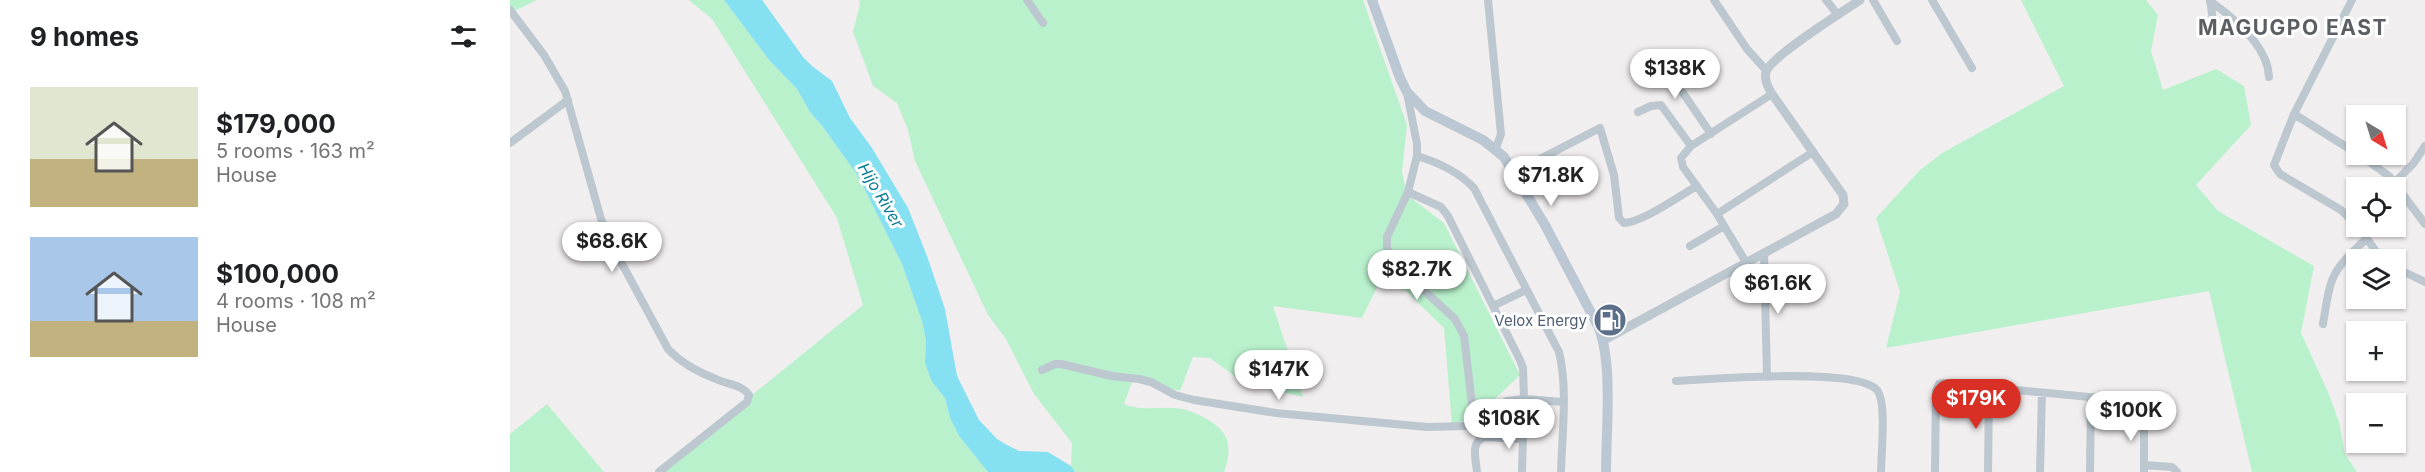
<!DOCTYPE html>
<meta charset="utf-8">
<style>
:root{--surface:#fff;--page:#f2f2f2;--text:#202124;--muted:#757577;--accent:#d93025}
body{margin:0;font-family:Inter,sans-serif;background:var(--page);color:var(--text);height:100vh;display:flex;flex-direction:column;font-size:22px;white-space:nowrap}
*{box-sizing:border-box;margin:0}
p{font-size:20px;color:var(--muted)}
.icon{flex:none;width:33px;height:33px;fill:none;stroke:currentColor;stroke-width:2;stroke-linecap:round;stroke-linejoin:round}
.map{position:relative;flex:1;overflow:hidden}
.details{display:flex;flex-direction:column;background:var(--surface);width:510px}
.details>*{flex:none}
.needle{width:39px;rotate:142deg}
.fabs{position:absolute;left:1836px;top:105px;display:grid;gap:12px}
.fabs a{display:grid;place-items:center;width:60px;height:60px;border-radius:0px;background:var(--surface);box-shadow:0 2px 4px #0004;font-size:30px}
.price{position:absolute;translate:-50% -51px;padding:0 14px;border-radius:21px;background:#fff;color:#222;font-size:20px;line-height:39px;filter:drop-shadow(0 2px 3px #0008)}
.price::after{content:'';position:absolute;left:50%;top:36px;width:18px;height:14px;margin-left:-9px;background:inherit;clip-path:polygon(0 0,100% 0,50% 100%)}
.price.active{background:var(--accent);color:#fff}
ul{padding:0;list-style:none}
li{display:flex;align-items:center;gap:18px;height:150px;padding:0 30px}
li span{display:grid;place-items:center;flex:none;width:168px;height:120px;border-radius:0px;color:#555}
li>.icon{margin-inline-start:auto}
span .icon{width:72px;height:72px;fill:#fffc;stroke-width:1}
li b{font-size:26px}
h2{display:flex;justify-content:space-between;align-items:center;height:72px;padding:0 30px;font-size:26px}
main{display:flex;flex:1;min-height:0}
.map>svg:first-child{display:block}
.green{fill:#baf1cd}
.water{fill:#85e0f1}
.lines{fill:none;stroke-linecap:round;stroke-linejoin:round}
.minor{stroke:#bcc7cf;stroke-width:8}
.tertiary{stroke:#bcc7cf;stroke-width:9}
.secondary{stroke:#bbc8d4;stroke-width:10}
.labels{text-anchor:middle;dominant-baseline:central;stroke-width:6;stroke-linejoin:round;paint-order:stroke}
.service-label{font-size:15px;fill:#4e5e75;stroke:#fff;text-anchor:end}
.water-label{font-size:16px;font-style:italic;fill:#077c92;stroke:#fff}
.district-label{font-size:21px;font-weight:bold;letter-spacing:1.5px;fill:#5b5f64;stroke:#fff}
</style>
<main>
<section class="details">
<h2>9 homes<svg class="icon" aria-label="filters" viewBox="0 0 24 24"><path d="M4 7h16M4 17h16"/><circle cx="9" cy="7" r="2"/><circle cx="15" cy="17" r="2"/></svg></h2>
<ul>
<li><span style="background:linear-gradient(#dfe7d0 60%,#c2b280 0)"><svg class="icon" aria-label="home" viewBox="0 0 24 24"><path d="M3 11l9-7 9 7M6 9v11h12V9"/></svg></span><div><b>$179,000</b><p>5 rooms · 163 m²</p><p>House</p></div></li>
<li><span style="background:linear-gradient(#a9c7e8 70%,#c2b280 0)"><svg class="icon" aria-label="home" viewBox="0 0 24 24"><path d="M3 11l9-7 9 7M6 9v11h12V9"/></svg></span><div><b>$100,000</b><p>4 rooms · 108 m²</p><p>House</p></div></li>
</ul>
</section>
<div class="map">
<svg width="1915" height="472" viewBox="0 0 1915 472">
<rect width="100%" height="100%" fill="#f1eeef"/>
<path class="green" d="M0,0H27L0,13Z
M179,0H214L259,60L287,89L300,112L313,127L348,176L392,264L412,321L416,341L415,363L422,382L435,398L440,418L449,436L478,472H147L353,305L327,218L202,19Z
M349,0H853L897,125L892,172L897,195L934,223L1010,375L968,415L942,425L934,328L896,291L869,283L852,318L763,306L793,397L734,383L700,358L683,357L670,391L623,379L614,404C630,411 647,407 664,408C680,408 713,424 717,440C720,452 718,461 714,472H565L561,466L562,443L524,394L496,339L478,315L405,161L398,130L387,103L363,86L343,32L350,4Z
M1511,0H1636L1648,15L1641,51L1653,90L1706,69L1734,86L1741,125L1686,185L1708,211L1804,266L1791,333L1818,392L1829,422L1835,454L1847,472H1742L1699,291L1376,348L1390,292L1366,218L1409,171L1432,153L1554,86Z
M37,404L94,472H0V434Z"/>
<path class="water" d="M214,0H252L293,57L302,66L322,81L340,118L362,148L398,208L417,256L435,309L447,376L469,420L487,439L497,445L509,451L538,452L561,466L565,472H478L449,436L440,418L435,398L422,382L415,363L416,341L412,321L392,264L348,176L313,127L300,112L287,89L259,60Z"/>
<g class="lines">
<path class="minor" d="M517,0L533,23
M978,0L991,134L986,148
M1204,0L1237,49L1256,70
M1316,0L1328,15
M1363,0L1387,41
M1422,0L1462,68
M1700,0L1704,27
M1842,0L1784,114L1764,165L1770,174L1831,210L1846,225
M1700,1C1724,18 1758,46 1759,77
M0,10L34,55L55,91L91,219L104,249L158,349C171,363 188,372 206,379C216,384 233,385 239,395L237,402L149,472
M897,93L907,144V156L898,192L877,237V248L881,260L945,319L954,336L964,422
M1173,93L1201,134
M1128,112L1141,106L1151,105L1181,146
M1784,114L1846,153
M0,143L58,100
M1848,154L1879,176L1915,224
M907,156C927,162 949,172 964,188L1049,352C1058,388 1052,435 1051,472
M1005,172L1090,128L1104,175L1109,218L1114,223C1133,222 1169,196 1187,186
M1884,183L1903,164L1915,146
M1207,214L1303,152
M1848,226L1872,260
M1180,246L1214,226
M1254,254L1257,377
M1237,264L1207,214L1173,167L1171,158L1181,146L1262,94
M1886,268L1915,282
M983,306L1016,290
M1813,324C1821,275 1820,273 1856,239
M532,370L545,364H551L602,376L629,379L641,382L665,395L684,400L766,413L917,427L956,426L997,401L1014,399L1013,368L1010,360L938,216L931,207L898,192
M1166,381C1200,379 1347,367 1367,390C1377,402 1371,455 1371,472
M1634,465L1662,467L1667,472
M967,472C966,459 960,443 974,437L1012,439
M1012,472L1014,399L1053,402
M1425,472L1426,391L1429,384L1433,383L1631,402L1634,407V472
M1478,472L1479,389
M1530,472L1532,393
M1580,472L1581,399"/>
<path class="tertiary" d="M1094,340L1326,214L1334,204L1333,195L1262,94C1258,87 1254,80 1256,72C1260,57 1334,11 1350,0"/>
<path class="secondary" d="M862,0L890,78L897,92L915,111L973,140L994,157L1035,225L1089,328C1103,366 1096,430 1096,472"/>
</g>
<defs>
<g id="fuel-disc" transform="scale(1.725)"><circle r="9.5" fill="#5c6f8a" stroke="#fff"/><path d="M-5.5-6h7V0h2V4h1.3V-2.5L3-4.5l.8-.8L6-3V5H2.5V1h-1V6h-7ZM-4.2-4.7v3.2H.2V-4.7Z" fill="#fff"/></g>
</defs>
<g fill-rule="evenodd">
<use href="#fuel-disc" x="1100" y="320"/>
</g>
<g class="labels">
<g class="service-label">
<text x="1077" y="320">Velox Energy</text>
</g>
<g class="water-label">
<text transform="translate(371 195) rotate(59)">Hijo River</text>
</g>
<g class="district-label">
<text x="1783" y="27">MAGUGPO EAST</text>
</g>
</g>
</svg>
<div class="fabs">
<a><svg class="needle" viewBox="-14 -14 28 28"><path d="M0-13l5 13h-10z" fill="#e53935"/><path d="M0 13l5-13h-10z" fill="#757577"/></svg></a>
<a><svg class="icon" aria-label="locate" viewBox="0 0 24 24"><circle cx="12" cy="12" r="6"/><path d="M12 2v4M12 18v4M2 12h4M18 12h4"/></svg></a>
<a><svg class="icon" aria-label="layers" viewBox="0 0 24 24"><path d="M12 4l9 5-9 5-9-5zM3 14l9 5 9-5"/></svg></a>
<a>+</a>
<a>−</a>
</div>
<b class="price" style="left:1165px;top:100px">$138K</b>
<b class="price" style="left:1041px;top:207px">$71.8K</b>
<b class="price" style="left:102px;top:273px">$68.6K</b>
<b class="price" style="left:907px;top:301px">$82.7K</b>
<b class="price" style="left:1268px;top:315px">$61.6K</b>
<b class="price" style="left:769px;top:401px">$147K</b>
<b class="price active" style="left:1466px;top:430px">$179K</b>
<b class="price" style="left:1621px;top:442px">$100K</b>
<b class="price" style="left:999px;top:450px">$108K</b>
</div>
</main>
